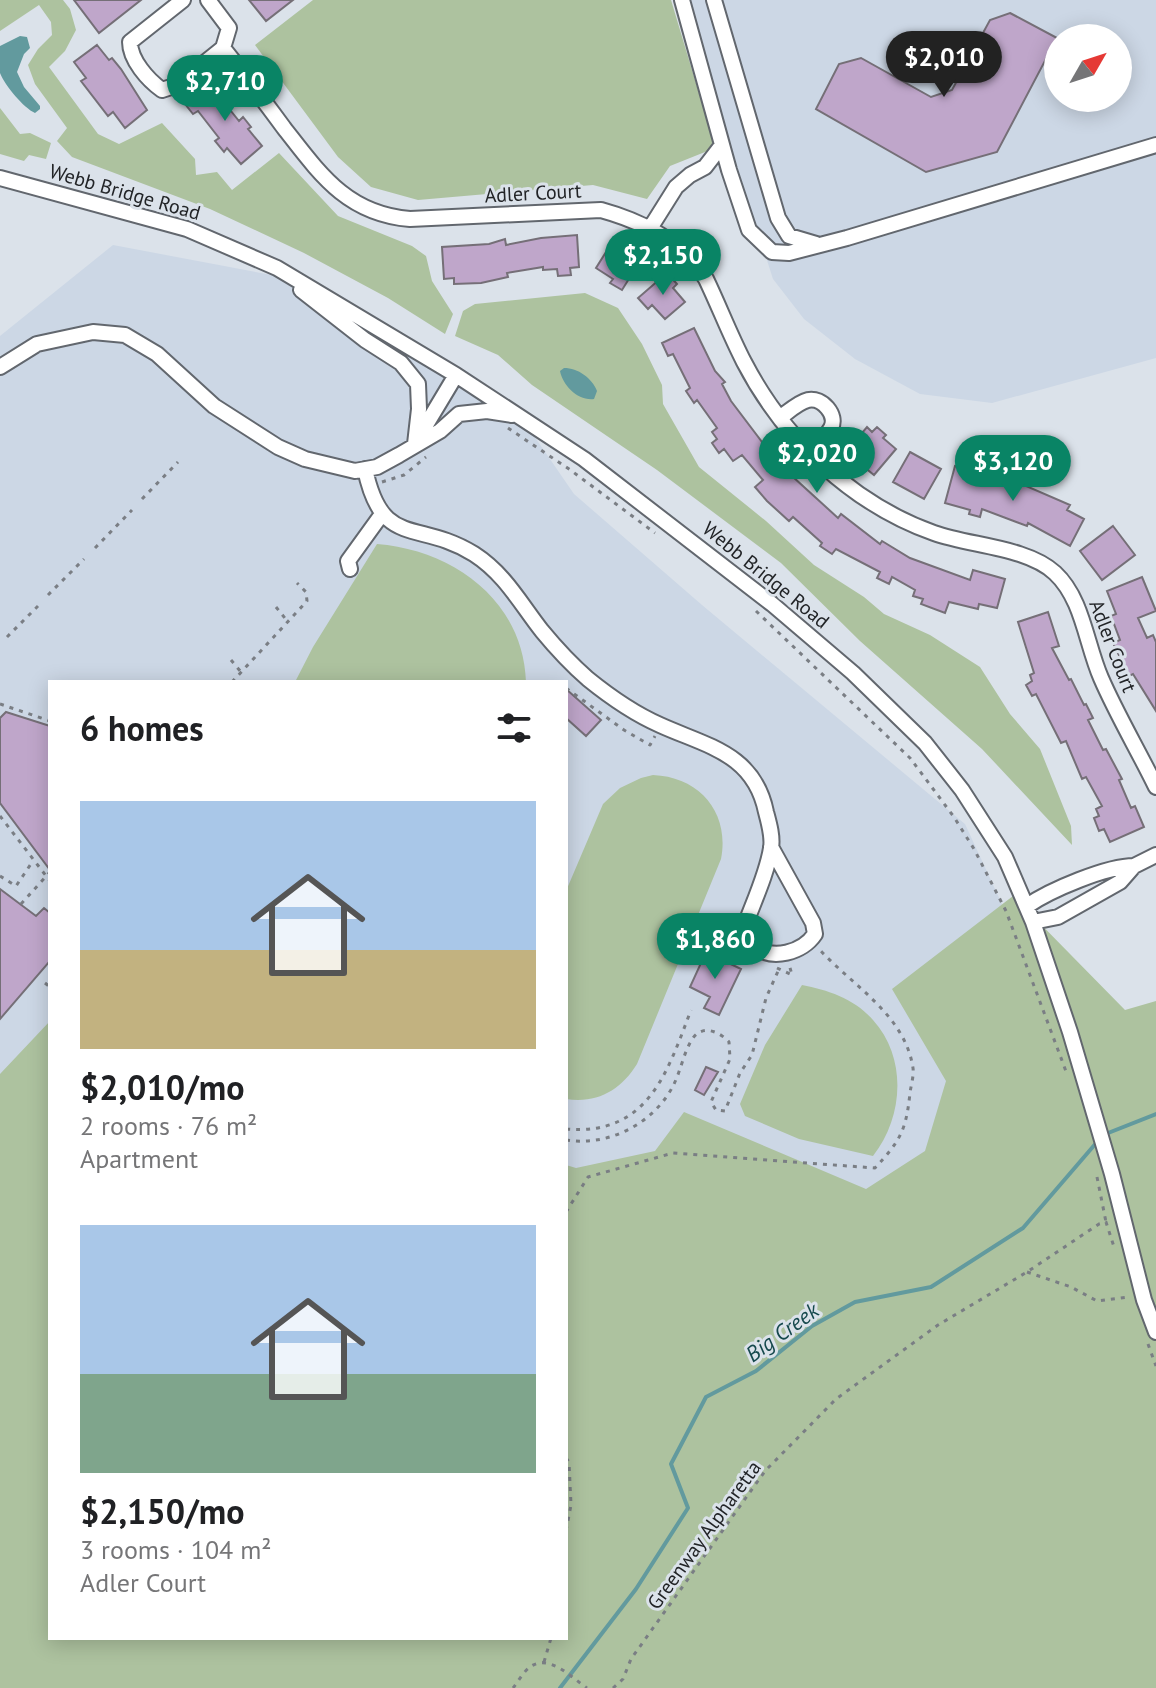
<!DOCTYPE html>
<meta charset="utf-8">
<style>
:root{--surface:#fff;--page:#f2f2f2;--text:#202124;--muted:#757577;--accent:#098465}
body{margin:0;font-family:"PT Sans",sans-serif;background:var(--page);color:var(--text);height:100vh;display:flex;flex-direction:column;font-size:30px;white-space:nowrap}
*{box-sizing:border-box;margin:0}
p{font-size:26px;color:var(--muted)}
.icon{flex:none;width:44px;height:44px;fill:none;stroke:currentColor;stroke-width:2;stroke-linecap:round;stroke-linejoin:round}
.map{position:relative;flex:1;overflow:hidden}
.details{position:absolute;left:48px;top:680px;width:520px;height:960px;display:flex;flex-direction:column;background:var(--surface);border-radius:0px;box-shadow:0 4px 20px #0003}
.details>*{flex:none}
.needle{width:52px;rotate:51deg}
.fabs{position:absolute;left:1044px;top:24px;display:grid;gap:16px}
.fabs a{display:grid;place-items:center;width:88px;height:88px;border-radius:50%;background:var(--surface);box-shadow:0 4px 20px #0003;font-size:40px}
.price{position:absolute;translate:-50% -68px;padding:0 18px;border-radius:28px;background:var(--accent);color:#fff;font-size:26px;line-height:52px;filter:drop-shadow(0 2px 4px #0008)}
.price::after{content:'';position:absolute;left:50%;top:48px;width:24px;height:18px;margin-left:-12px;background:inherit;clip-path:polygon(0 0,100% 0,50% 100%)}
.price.current{background:#222;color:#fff}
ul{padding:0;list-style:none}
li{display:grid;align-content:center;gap:16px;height:424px;padding:0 32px}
li span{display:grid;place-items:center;height:248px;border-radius:0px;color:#555}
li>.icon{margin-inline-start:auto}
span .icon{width:144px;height:144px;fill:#fffc;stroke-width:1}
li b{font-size:34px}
h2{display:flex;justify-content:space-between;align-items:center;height:96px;padding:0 32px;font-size:34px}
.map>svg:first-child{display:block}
.built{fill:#ccd7e5;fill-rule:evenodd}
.green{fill:#adc29f}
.water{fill:#629a9e}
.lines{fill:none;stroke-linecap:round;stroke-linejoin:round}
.stream{stroke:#629a9e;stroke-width:4}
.building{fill:#bfa6ca;stroke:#756f77;stroke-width:2}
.minor-casing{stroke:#62676e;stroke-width:18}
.path{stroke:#7a7e84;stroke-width:3;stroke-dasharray:4 6;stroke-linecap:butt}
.minor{stroke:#fff;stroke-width:14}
.labels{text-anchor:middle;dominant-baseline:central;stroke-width:6;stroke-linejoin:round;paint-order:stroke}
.street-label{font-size:20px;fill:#222427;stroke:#dbe2ea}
.water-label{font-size:22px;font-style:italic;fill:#15484c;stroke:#dbe2ea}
</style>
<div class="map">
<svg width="1156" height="1688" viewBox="0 0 1156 1688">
<rect width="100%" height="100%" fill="#dbe2ea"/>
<path class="built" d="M684,0H1156V358L992,403L920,394L855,359L804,319L773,279ZM1058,38H1118V98H1058Z
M113,245L293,279L521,417L574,494L702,605L965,824L1080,1073L926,1188L566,1219V682H50V1433L0,1442V336Z"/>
<path class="green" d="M0,0H63L70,9L76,30L65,51L49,67L98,134L119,144L162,123L195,159L196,175L217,172L232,190L279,153L338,216L412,246L426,256L432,281L453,314L445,334L388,298L304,253L210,209L72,157L57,141L67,128L35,84L28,65L38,49L52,35L51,22L39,5L0,31Z
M313,0H671L713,140L710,150L670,166L647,199L593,185L418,200L371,187L338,157L255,45Z
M0,108L20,134L30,133L51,143L46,159L29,155L24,161L0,154Z
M585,293L618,308L642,344L662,385L663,404L699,467L766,521L814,565L864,597L884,614L930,635L980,667L1010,714L1040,749L1071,826L1072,845L982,749L860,641L781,563L657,470L532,385L498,355L455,336L463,311L475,304Z
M377,544C453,550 523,600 526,682H295L313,647Z
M653,775C700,777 730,813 721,859L637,1064C621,1090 597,1104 566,1099V891L603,804L620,788L641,778Z
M1013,896L1125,1010L1156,1001V1688H0V1074L50,1021V1638H566V1165L576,1168L655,1151L684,1112L866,1189L925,1151L946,1081L892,989Z
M802,985C828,990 855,999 873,1020C908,1059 903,1118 873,1156L799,1139L745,1116L740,1104L765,1045Z"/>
<path class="water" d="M20,36L27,37L30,48L24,54L17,72L24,87L40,106V109L35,113C24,108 5,86 0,73C0,66 0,54 0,46Z
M564,368C578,368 592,378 597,391L594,399C578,401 563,386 560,371Z"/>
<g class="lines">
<path class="stream" d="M1103,1135L1156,1114
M560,1688L636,1589L688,1508L671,1464L706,1397L756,1371L812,1326L855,1302L931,1287L1023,1228L1097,1142"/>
</g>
<path class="building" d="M74,0H141L99,33Z
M249,0H293L266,21Z
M1010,13L1057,38L997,152L926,172L816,109L839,64L861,58L931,97L952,90L990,20Z
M97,45L109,60L112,58L121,69L147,110L125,128L113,112L108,116L81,81L86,78L74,62Z
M214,81L223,93L219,96L239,121L243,117L251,127L248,129L262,146L241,164L227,148L224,152L215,141L219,138L198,111L193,114L185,104Z
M577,235L579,267L570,268L571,275L558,276L557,269L543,270V267L507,273L508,277L481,283L454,284V278L444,279L442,247L489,244L505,239L506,245L541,238Z
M611,244L642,258L622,290L610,283L613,279L596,268Z
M667,273L677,284L673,288L685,302L665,319L652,305L648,309L638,298Z
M694,328L715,371L725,382L722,384L731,401L768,450L772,447L795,474L792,476L838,518L841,514L880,544L882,541L910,558L970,580L973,570L1005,579L997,608L979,604L978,609L949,602L945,613L921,604L923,599L913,596L915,590L892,577L889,584L877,578L880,572L836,549L832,554L820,546L822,543L793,517L789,521L767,501L755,487L763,480L742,455L733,461L724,449L719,453L712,443L717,439L712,432L717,428L697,400L694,403L686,391L690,388L673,354L668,356L662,343Z
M867,427L872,432L877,427L886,435L883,438L896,449L874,475L846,452Z
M910,452L941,469L924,499L893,482Z
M955,466L1005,480L1007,474L1020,479L1019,483L1070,505L1067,510L1084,519L1070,546L1028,523L1027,526L982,509L980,517L969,514L970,510L945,503Z
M1113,526L1135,555L1102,580L1080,551Z
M1142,577L1156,611L1138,618L1147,638L1153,635L1156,642V711L1133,674L1129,676L1113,643L1120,640L1111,616L1116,614L1107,591Z
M1048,612L1059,646L1052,648L1069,680L1071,679L1084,705L1086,704L1093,718L1088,720L1103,750L1106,749L1122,779L1119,780L1131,808L1135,806L1144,827L1110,842L1104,829L1099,831L1094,818L1099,816L1096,809L1102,806L1086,777L1082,779L1066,741L1061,743L1036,694L1032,696L1026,685L1032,681L1030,675L1034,673L1018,622Z
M566,689L601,720L586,736L566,718Z
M6,712L50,726V870L0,803V718Z
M0,889L36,916L44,908L50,913V961L0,1019Z
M706,952L741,969L719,1015L704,1008L710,997L690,987Z
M706,1067L718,1072L704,1095L695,1090Z"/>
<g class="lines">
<g class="minor-casing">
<path id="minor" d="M183,0L130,42C130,60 148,80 162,90L177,85L223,48L229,28L208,0
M682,0L729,170L749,230L772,252L789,253L847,238L1156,145
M714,0L778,218L789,236L816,244
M223,48C244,74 264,101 284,128C320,174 347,214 410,219L601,210C641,221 683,242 706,279C719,306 730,335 744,362C784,439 852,504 934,533C970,546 1027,547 1055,573C1083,599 1086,644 1101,678C1117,715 1138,750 1156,787
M0,178L187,229L277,268L456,375L584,459L772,604L853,673L925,743L962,790L1005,857L1033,922L1070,1032L1112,1174L1144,1300L1156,1332
M649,230L676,187L690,175L705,167L722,145
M301,290L365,340L401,363L418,384L419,409L415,444
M0,367L37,344L93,332L125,335L157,354L214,406L278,447L305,459L355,471L377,467L399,455L440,431L459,414L487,411L512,415
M781,417C789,411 799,402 808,400C822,397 838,415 831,428C826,437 817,445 810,452
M417,440L456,375
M365,469C382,550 418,519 474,554C505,574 520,603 542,631C556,648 572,665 588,679C609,696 635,714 660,725C706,746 754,753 766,812C769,823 773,837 771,848C767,874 753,903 744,928C746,933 749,942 753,945C772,962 803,952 815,934L813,923L771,847
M350,569L348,561L382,514
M1027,906C1050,890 1107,866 1134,866
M1033,922L1058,917L1120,882L1134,866L1156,855"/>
</g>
<path class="path" d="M508,428L569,469L655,533
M382,482L404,475L426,457
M142,499L178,462
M95,548L132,510
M48,595L84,559
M276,607L288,622
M756,611L910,758L954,817L974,849L1006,911L1067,1074
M7,637L38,606
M231,660L241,672
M232,682L307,601L306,592L297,583
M566,688L624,730L650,745L655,736
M0,704L50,721
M0,816L50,881
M0,876L16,886L33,861
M21,904L50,872
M777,968L792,975L789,964
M45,983L50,987
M566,1129C648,1136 667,1073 691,1010
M566,1140C609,1147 655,1123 674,1084C681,1070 684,1051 693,1038C703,1024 720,1032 729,1042L730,1059L711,1102L716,1110L725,1111L740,1073L752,1055L766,998L779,969
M1097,1177L1106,1222
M566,1212L588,1177L673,1153L875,1168C901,1140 906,1130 910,1093C911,1085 914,1076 913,1068C905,1015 853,986 820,950
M1027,1272L1071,1287L1097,1301L1129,1297
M1148,1344L1156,1366
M566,1458L569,1462L571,1505L566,1531
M544,1662L551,1638
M513,1688C518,1682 523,1672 530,1667C549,1653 572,1678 587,1688
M613,1688L623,1679L631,1659L765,1471L836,1399L938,1325L1027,1272L1099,1224L1106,1222L1115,1250"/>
<use href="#minor" class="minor"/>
</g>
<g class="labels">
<g class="street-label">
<text transform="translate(125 192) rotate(16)">Webb Bridge Road</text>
<text transform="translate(533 193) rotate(-3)">Adler Court</text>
<text transform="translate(766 575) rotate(39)">Webb Bridge Road</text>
<text transform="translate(1113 646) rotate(69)">Adler Court</text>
<text transform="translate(704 1535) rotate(-54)">Greenway Alpharetta</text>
</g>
<g class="water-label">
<text transform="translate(782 1332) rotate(-36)">Big Creek</text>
</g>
</g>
</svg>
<div class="fabs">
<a><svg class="needle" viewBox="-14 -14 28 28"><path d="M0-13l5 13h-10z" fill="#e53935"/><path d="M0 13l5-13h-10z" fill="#757577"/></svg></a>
</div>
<b class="price current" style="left:944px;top:99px">$2,010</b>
<b class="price" style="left:225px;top:123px">$2,710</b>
<b class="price" style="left:663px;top:297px">$2,150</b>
<b class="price" style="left:817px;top:495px">$2,020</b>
<b class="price" style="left:1013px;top:503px">$3,120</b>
<b class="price" style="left:715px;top:981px">$1,860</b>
<section class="details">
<h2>6 homes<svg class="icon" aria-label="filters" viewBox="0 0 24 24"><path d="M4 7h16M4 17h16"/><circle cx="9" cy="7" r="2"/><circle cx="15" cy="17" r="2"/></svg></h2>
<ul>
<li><span style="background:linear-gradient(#a9c7e8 60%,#c2b280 0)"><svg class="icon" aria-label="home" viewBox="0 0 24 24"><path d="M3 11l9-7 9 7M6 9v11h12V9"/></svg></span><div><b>$2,010/mo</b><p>2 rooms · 76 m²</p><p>Apartment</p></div></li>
<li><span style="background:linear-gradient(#a9c7e8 60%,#7fa58c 0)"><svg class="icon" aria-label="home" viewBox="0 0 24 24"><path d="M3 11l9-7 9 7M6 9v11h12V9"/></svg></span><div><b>$2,150/mo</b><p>3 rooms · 104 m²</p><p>Adler Court</p></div></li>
</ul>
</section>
</div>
